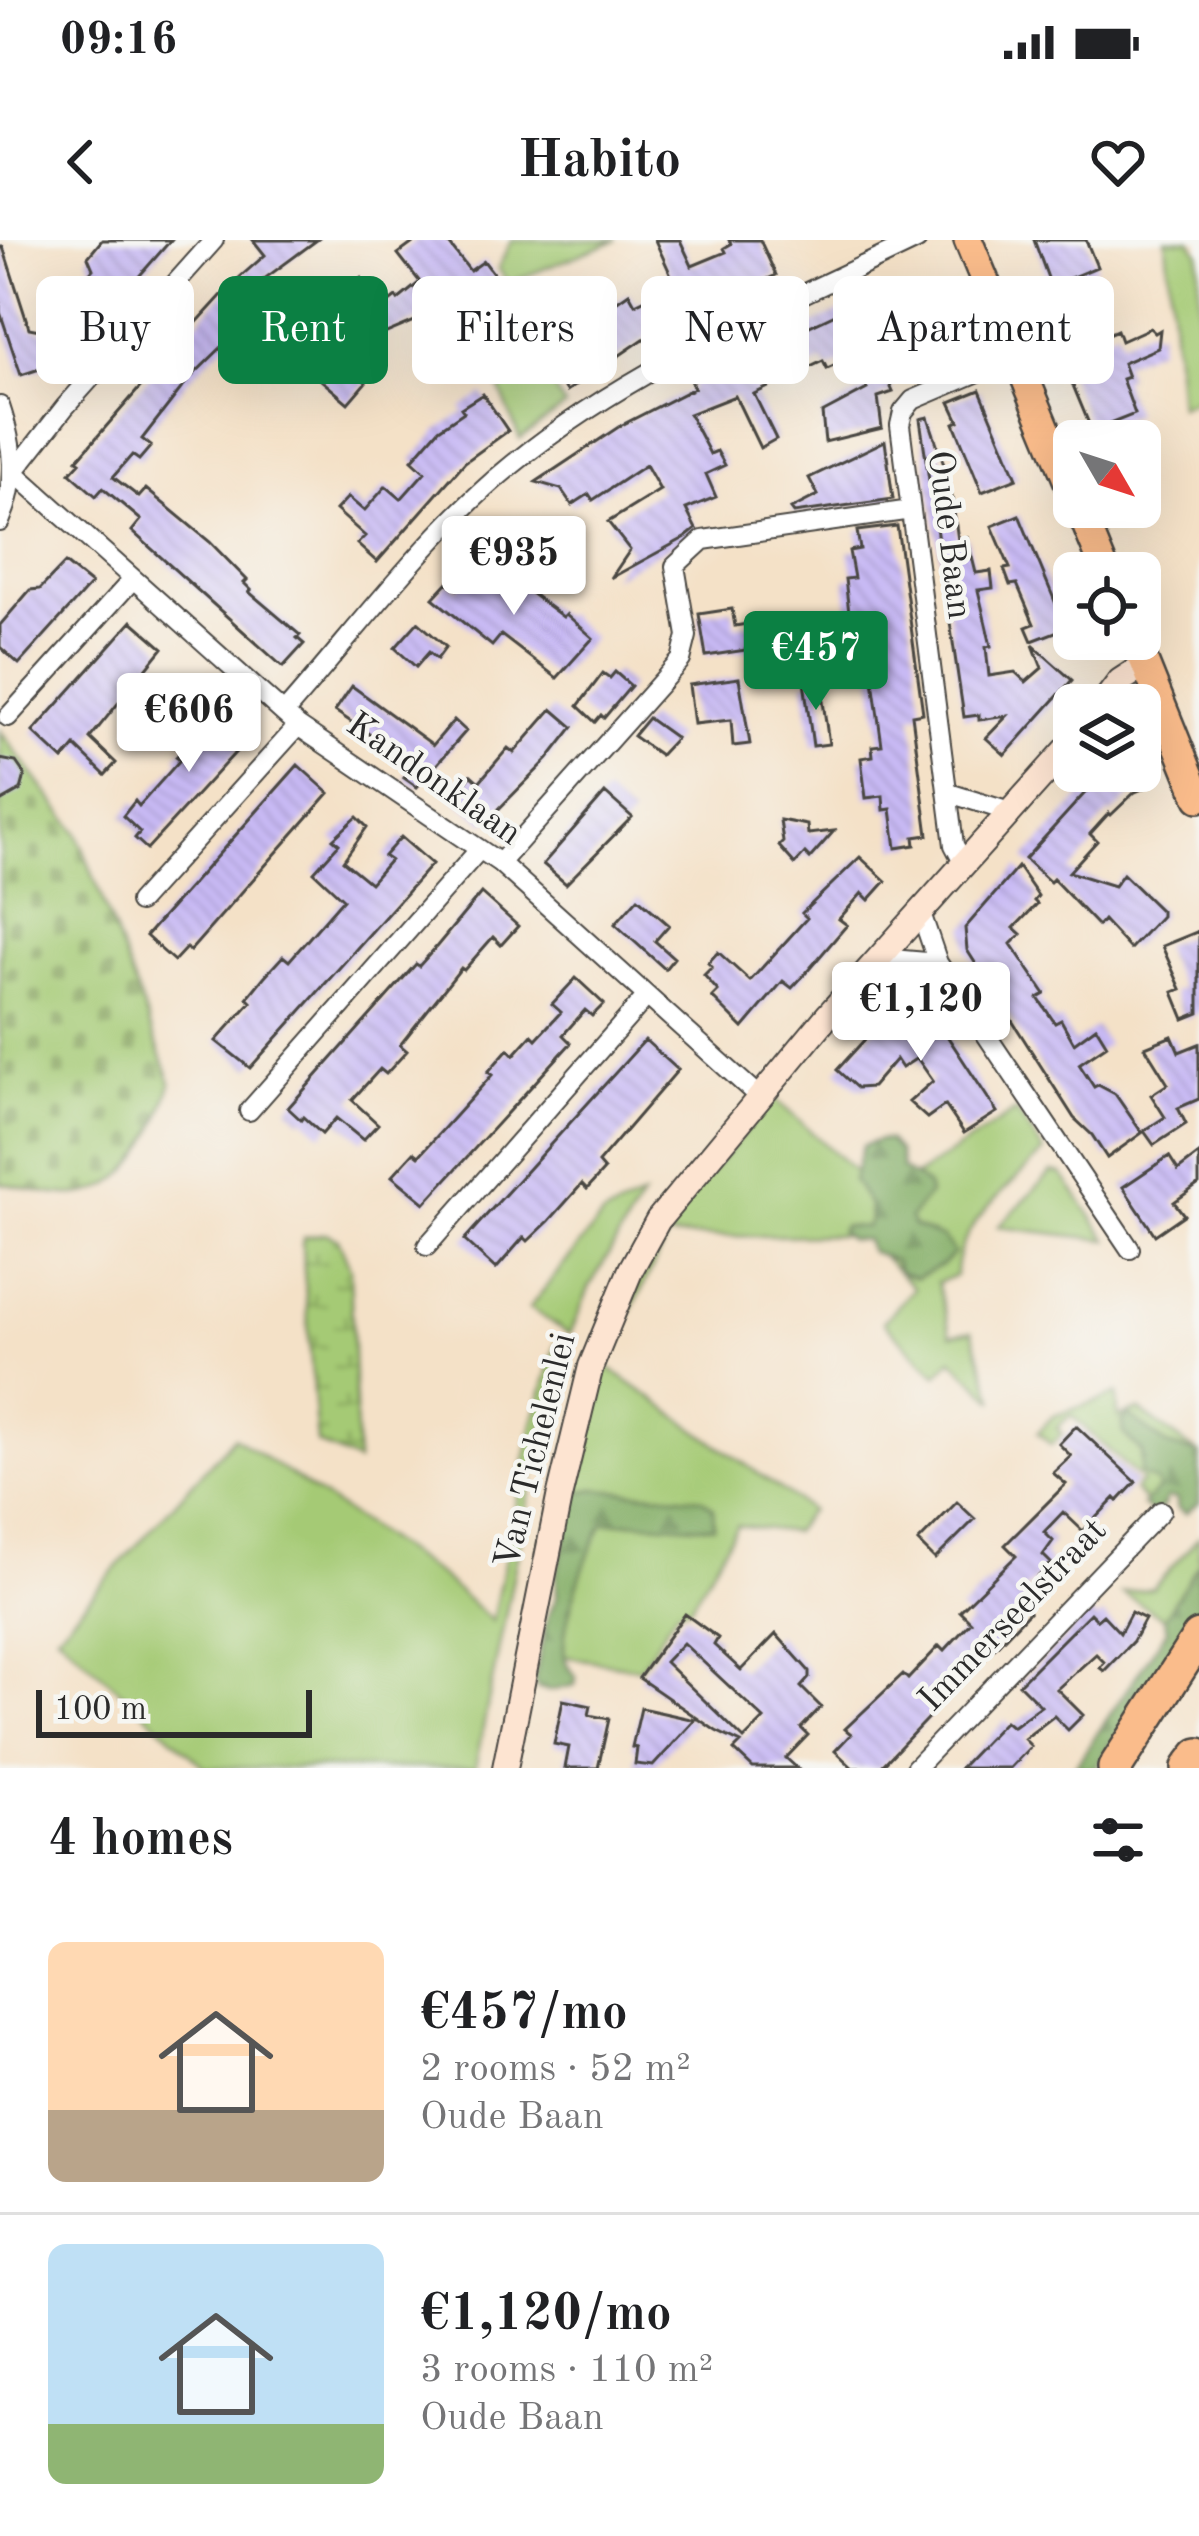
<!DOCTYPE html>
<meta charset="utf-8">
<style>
:root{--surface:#fff;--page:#f2f2f2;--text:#202124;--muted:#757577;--line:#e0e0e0;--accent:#0b8043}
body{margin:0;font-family:"Old Standard TT",serif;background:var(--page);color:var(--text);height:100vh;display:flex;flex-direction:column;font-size:45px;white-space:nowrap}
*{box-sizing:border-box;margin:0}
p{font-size:39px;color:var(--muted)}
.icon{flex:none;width:66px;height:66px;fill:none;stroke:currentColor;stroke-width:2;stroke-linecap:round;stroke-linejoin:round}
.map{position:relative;height:1528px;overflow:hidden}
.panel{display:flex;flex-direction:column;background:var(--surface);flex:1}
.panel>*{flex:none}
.hud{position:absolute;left:36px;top:36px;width:1128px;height:108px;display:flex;gap:24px}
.needle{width:78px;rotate:129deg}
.buttons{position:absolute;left:1053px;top:180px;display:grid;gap:24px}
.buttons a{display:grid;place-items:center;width:108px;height:108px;border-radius:18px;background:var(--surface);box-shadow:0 12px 48px #0002;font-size:60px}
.scale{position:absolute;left:36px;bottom:30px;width:276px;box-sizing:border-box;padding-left:12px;border:6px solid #2b2b2b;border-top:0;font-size:33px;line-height:42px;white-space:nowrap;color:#2b2b2b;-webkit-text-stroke:9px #f6f6f2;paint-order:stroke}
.price{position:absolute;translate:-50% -102px;padding:0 27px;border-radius:12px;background:#fff;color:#222;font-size:39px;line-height:78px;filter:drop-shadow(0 3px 6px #0008)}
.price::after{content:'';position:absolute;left:50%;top:72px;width:36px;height:27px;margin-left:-18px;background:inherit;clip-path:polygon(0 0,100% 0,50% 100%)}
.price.on{background:var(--accent);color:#fff}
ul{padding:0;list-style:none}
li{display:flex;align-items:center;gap:36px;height:300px;padding:0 48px}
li+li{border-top:3px solid var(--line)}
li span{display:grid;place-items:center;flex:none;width:336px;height:240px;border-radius:18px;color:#555}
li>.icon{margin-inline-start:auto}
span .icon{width:144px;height:144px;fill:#fffc;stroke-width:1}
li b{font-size:51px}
h2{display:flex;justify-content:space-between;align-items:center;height:144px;padding:0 48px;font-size:51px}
.chip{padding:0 42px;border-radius:18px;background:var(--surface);box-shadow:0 12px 48px #0002;font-size:42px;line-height:108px}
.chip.on{background:var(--accent);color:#fff}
.status{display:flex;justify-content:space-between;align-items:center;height:84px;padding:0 60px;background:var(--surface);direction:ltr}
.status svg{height:33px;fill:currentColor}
header{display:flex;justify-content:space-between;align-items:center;height:156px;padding:0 48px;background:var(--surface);font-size:54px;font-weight:600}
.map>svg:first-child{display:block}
.grass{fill:#a5ca74;stroke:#687a50;stroke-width:3}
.forest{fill:url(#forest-firs);stroke:#586c48;stroke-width:3}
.wetland{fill:url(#wetland-marsh);stroke:#687a50;stroke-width:3}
.cemetery{fill:url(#cemetery-stones);stroke:#687a50;stroke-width:3}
.building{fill:url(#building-back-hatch);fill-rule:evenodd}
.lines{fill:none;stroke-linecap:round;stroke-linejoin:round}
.street-casing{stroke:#494642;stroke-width:22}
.secondary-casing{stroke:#494642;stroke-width:28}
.primary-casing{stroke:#494642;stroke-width:32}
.highway-casing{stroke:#494642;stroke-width:38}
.street{stroke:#fff;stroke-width:18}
.secondary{stroke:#fde4d1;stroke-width:24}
.primary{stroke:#fabc8b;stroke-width:27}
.highway{stroke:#fabc8b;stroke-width:33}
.labels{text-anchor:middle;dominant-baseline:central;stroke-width:9;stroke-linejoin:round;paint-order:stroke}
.street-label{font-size:36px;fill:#2b2b2b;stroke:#f6f6f2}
</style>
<div class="status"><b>09:16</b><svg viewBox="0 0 49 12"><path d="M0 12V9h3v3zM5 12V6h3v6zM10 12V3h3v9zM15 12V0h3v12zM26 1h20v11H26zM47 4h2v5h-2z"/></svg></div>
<header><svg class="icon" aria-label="back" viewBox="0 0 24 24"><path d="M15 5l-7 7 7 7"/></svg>Habito<svg class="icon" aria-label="heart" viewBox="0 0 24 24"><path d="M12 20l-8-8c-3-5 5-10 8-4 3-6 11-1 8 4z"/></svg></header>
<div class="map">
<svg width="1199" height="1528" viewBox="0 0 1199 1528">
<defs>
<pattern id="forest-firs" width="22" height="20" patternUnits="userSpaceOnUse" patternTransform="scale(3)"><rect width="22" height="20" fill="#84ae66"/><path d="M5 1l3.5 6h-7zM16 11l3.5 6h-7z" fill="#6c8e54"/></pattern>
<pattern id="wetland-marsh" width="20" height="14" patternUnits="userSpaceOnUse" patternTransform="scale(3)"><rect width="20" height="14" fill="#a5ca74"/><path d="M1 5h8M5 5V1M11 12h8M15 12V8" fill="none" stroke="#87a45f"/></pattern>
<pattern id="cemetery-stones" width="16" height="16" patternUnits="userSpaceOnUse" patternTransform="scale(3)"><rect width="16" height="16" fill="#a5ca74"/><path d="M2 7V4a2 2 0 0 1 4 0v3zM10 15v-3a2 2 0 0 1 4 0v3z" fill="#87a45f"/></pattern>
<pattern id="building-back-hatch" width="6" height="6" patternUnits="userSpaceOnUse" patternTransform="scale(3)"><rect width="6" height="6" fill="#c8b9f4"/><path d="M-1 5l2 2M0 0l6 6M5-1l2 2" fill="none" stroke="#ac9fd1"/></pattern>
</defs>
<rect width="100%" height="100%" fill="#f6f6f2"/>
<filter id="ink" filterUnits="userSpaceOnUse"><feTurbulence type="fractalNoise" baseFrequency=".00833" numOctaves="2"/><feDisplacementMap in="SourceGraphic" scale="24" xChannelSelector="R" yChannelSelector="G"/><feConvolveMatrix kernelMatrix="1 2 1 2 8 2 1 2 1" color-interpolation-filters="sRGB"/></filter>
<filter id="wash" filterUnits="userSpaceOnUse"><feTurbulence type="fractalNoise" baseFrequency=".004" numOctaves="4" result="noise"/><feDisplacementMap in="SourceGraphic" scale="48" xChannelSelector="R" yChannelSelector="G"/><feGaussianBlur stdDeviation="2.7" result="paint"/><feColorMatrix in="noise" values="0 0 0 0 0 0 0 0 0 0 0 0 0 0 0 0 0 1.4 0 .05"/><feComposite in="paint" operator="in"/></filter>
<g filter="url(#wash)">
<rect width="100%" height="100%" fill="#f4e1c7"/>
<path class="grass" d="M512,0H617L508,43L498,28Z
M1166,0H1190L1199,12V158L1179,166Z
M489,51L565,166L520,199L465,62Z
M774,858L883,957L1016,871L1044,912C1012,945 955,985 956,1036L937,1042L951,1095L972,1091L995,1161L952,1119L937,1135L883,1082L914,1048L861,995L667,997L608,1119L602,1115L644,1026L675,973Z
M1052,932L1062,934L1108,1000L998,987Z
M642,958L590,1046L570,1094L529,1068L603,976Z
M566,1101L543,1186L475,1528H206L57,1394L234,1197L440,1336L492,1381L533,1183L556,1104Z
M599,1121L810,1270L793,1292L737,1285L690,1367L677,1370L640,1428L555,1415L594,1255L571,1251Z
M1117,1154L1118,1177L1139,1170L1199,1214L1152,1268L1134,1250L1142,1241L1071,1175L1057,1188L1062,1194L1051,1205L1038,1192L1053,1176Z
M1199,1297V1323L1164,1378L1122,1353L1153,1348Z"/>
<path class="forest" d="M879,900H888L899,912L902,929L927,945L929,954L910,978L913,986L943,998L954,1013L943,1024L916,1038L899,1032L895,1021L870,1011L866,1000L849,999L840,991L843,986L866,987L870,979L869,965L853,940L862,906Z
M1129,1175L1166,1205L1199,1214V1263L1185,1274L1177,1268V1259L1167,1258L1163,1267L1152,1273L1142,1265L1158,1250L1157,1243L1140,1234L1142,1212L1123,1193L1122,1181Z
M595,1249L701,1258L713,1267L714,1286C676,1287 641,1279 603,1284C589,1309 556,1392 566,1421C568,1427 573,1431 576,1437L575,1445L550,1451L538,1449L534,1441L548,1375L557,1357L556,1334L567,1297L560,1289L569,1273L573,1253Z
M1199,1323V1369L1096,1528H1074L1167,1390L1164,1378Z"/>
<path class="wetland" d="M326,993L338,999L350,1028L357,1222L317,1203L302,1004L304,997Z"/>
<path class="cemetery" d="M0,491L77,592L171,842C159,890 132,952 75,955C51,956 23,947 0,943Z"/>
<g id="blocks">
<path class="building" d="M102,0H171L74,110L61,115L64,121L21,135L0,72V7H3L29,88L76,97L58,72L62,68L59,65L73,44L77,47L93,29L88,17Z
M253,0H317L264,39L247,58L251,61L226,90L233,96L187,141L142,199L151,206L139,220L132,215L113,237L139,257L146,249L210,302L247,340L244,343L251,350L249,352L300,395L297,398L304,404L283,427L132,291L141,280L103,248L96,256L70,233L80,222L77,220L190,90L231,45L265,15Z
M417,0H446L470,31L484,21L502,45L515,41L524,55L502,70L488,50L379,96L357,112L364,119L351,129L366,142L348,163L321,140L343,123L331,106L351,91L326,57L338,48L342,53L361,38L383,67L396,57L398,60L420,42L398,14Z
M655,0H680L692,26L726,12L724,8L731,4L729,0H760L776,35L648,96L567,151L535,105L564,85L543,54L570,35L595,71L601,68L603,71L629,53L635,64L668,48L670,33Z
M1034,0H1086L1097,27L1051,46Z
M942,52L966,109L919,128L913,114L882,127L893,152L878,157L882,188L825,202L822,173L867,149L854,117L827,129L823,121L754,154L776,199L760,208L735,156L689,174L710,214L717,211L725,225L706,234L716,257L686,269L696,289L686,297L611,338L630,310L608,282L660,250L646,225L593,260L589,254L572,265L561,249L536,242L620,186L694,148L691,142L848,68L857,87Z
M1150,88L1155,93L1160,90L1158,108L1123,123L1128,137L1122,139L1135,174L1092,191L1060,114L1117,90L1121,101Z
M980,150L1017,238L982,252L954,183L959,181L950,162Z
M483,154L508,191L465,222L377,322L357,304L365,296L336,270L348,257L364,271L386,246L401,259L425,232L412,220L439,189L464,172L461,168Z
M928,177L950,243L958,300L967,297L976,333L991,331L993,348L978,350L991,406L986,407L989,436L1015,432L1026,442L1042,428L1033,405L1072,440L1005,515L986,498L1007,476L979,480V475L964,477L920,179Z
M885,201L893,259L794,273L791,269L818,255L809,238Z
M1019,275L1066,388L1032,401L1026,387L1034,384L1017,344L1010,345L1004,329L1010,328L992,286Z
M897,286L923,473L912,475L928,595L914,597L915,605L896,608L891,569L884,570L883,556L866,558L861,518L873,516L872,506L882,505L872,433H876L875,418L871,391L862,393L860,379L850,381L845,339L854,338L849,311L860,309L857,291Z
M484,318L563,377L566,374L593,398L557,438L501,395L492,406L433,358L448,342L457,349Z
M65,323L91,344L19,424L0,407V385L30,350L40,349Z
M732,369L735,386L753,383L754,394L783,390L785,404L706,416L699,374Z
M132,381L163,408L90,498L116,523L105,535L75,506L63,520L33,492Z
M418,382L446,407L437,419L429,412L416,427L395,408Z
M615,432L631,446L604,478L601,475L595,482L578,466L603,433L610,438Z
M739,438L750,504L733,506L731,480L694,484L689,445Z
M820,440L829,504L813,506L804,442Z
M352,446L433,505L454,480L466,491L417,547L404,538L415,525L335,471Z
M225,465L255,491L147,609L135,598L140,592L123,576L135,561L139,566L180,520L176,517Z
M552,469L573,487L548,519L485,583L453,557L471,535L479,542L508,508L514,513Z
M648,478L676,498L660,515L633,496Z
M0,519L16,522L25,535L21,550L0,562Z
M298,525L329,553L190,711L186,708L174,721L146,696Z
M1105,531H1140L1147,547L1135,552L1111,575L1109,573L1090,594L1097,601L1069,632L1114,646L1123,634L1161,671V676L1130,709L1103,680L1098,686L1053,639L1050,642L1025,619Z
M605,553L632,577L566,644L543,624Z
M357,577L367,587L343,621L370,643L390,620L384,616L401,597L432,624L250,828L216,801L251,762L247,758L264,737L283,716L289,721L343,659L314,632L339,604L333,599Z
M780,580L807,585L808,594L834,591L810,618L805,613L795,624L779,606L783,602Z
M860,617L886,641L869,660L862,653L839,679L847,685L805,734L792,748L783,741L743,788L712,757L718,751L704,735L712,727L708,723L718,712L750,741L807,678L802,673Z
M1018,627L1038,656L1034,661L1037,664L1014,688L1021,694L1011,704L1045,754L1038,758L1055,783L1061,780L1074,803L1096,787L1107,805L1079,824L1094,847L1098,845L1115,854L1142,893L1107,918L1092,895L1074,878L967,710L965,688Z
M481,653L518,686L501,705L493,697L464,730L461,728L400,805L407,811L386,834L380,829L352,860L378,884L363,900L336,878L322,894L303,877L301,880L288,868L416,724L419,726L437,706Z
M638,658L669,685L655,701L674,718L665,729L615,684Z
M1199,691V773L1184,779L1173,752L1181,749L1162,706Z
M576,738L604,764L592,776L585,770L563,795L571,803L425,963L392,936L414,912L419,916L492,835L488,832L508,809L514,815L532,795L536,799L561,772L552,764Z
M919,753L997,872L964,893L945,865L927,878L909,862L933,841L917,818L902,828L896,819L872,847L857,848L837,830L889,773Z
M1172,796L1179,812L1199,804V859L1178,868L1186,884L1154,905L1144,891L1165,877L1151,855L1168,844L1145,807Z
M645,800L678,830L598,923L604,930L587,949L582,944L549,981L528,1001L524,997L496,1029L464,1000Z
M1199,914V944L1174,962L1184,975L1155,995L1123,947L1169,916L1178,930Z
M1076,1186L1136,1242L1118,1261L1115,1258L1083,1291L1063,1272L1044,1292L1053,1301L1043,1315L1051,1323L1020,1356L1028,1365L1025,1368L1029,1372L880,1528H853L835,1511L851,1494L845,1489L903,1434L908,1439L939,1406L944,1411L971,1382L960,1371L1016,1316L1005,1305L1066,1244L1053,1233L1071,1216L1059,1204Z
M957,1262L975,1279L935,1319L918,1302Z
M1131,1372L1145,1379L1133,1401L1104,1431L1100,1428L1104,1422L1096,1414L1057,1449L1083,1475L1068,1490L1054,1476L1024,1499L1031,1506L1010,1528H960L1005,1481L1012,1487L1041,1466L1019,1444L1090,1373L1097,1380L1103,1375L1120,1393Z
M685,1374L718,1398L714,1405L741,1430L776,1394L809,1431V1438L801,1447L821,1467L801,1488L808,1495L786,1518L797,1528H753L734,1510L741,1503L716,1491L639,1438ZM683,1403L764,1479L744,1499L665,1422Z
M563,1460L591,1466L589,1475L609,1479L598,1528H565L569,1507L554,1504Z
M641,1468L695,1480L653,1526L635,1524L637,1508L632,1507Z"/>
</g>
</g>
<g filter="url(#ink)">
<use href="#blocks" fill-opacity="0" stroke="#494642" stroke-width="3"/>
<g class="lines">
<g class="street-casing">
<path id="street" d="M0,166C14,208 18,240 0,282
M14,232L298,486L500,623L758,856
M14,232L65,167L214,0
M284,473C354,394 430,291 512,225C632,127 778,67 917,0
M8,477L133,339
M949,553L1010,572
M500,623L681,420L687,396L675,326L703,300L911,270
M964,624L954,605L900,185L903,172L913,160L1016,116
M139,662L298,486
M921,673L938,723L1130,1009
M880,718L938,723
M249,871L479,610
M427,1006L646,757
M915,1528L1161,1271"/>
</g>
<g class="secondary-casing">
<path id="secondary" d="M1102,465L1120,441L1146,424
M1140,478L1173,491
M505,1528L559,1258L591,1126L631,1029L658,980L829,774L1074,501"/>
</g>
<g class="primary-casing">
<path id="primary" d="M968,0L1074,256
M1079,267L1106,333
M1135,399L1199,558"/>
</g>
<g class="highway-casing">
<path id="highway" d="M1115,1528L1199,1397
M1189,1528L1199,1515"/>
</g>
<use href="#street" class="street"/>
<use href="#secondary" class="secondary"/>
<use href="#primary" class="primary"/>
<use href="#highway" class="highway"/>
</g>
</g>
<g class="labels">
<g class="street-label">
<text transform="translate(948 295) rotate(83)">Oude Baan</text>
<text transform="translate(433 540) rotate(35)">Kandonklaan</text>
<text transform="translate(537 1211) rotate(-76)">Van Tichelenlei</text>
<text transform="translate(1014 1376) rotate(-46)">Immerseelstraat</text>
</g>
</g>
</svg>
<div class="buttons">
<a><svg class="needle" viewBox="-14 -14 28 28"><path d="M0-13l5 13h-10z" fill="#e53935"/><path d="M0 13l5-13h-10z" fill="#757577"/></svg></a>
<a><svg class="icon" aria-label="locate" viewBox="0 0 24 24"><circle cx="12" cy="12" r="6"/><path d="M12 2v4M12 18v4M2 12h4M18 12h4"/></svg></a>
<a><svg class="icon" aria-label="layers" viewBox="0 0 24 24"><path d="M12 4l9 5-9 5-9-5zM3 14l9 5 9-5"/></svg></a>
</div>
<div class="scale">100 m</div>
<b class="price" style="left:514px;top:378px">€935</b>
<b class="price on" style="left:816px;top:473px">€457</b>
<b class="price" style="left:189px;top:535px">€606</b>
<b class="price" style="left:921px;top:824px">€1,120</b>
<div class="hud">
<a class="chip">Buy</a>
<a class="chip on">Rent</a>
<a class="chip">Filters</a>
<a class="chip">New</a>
<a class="chip">Apartment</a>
</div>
</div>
<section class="panel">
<h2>4 homes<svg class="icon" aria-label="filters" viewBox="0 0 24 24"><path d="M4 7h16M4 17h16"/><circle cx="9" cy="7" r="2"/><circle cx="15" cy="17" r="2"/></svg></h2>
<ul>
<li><span style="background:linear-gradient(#ffd9b3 70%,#b9a48a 0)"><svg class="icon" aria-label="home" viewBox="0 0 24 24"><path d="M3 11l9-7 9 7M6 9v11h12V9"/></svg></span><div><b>€457/mo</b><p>2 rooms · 52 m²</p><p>Oude Baan</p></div></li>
<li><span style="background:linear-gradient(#bfe0f5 75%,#8fb573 0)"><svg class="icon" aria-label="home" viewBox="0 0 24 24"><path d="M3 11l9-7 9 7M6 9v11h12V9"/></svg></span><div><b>€1,120/mo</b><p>3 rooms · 110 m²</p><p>Oude Baan</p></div></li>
</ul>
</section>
